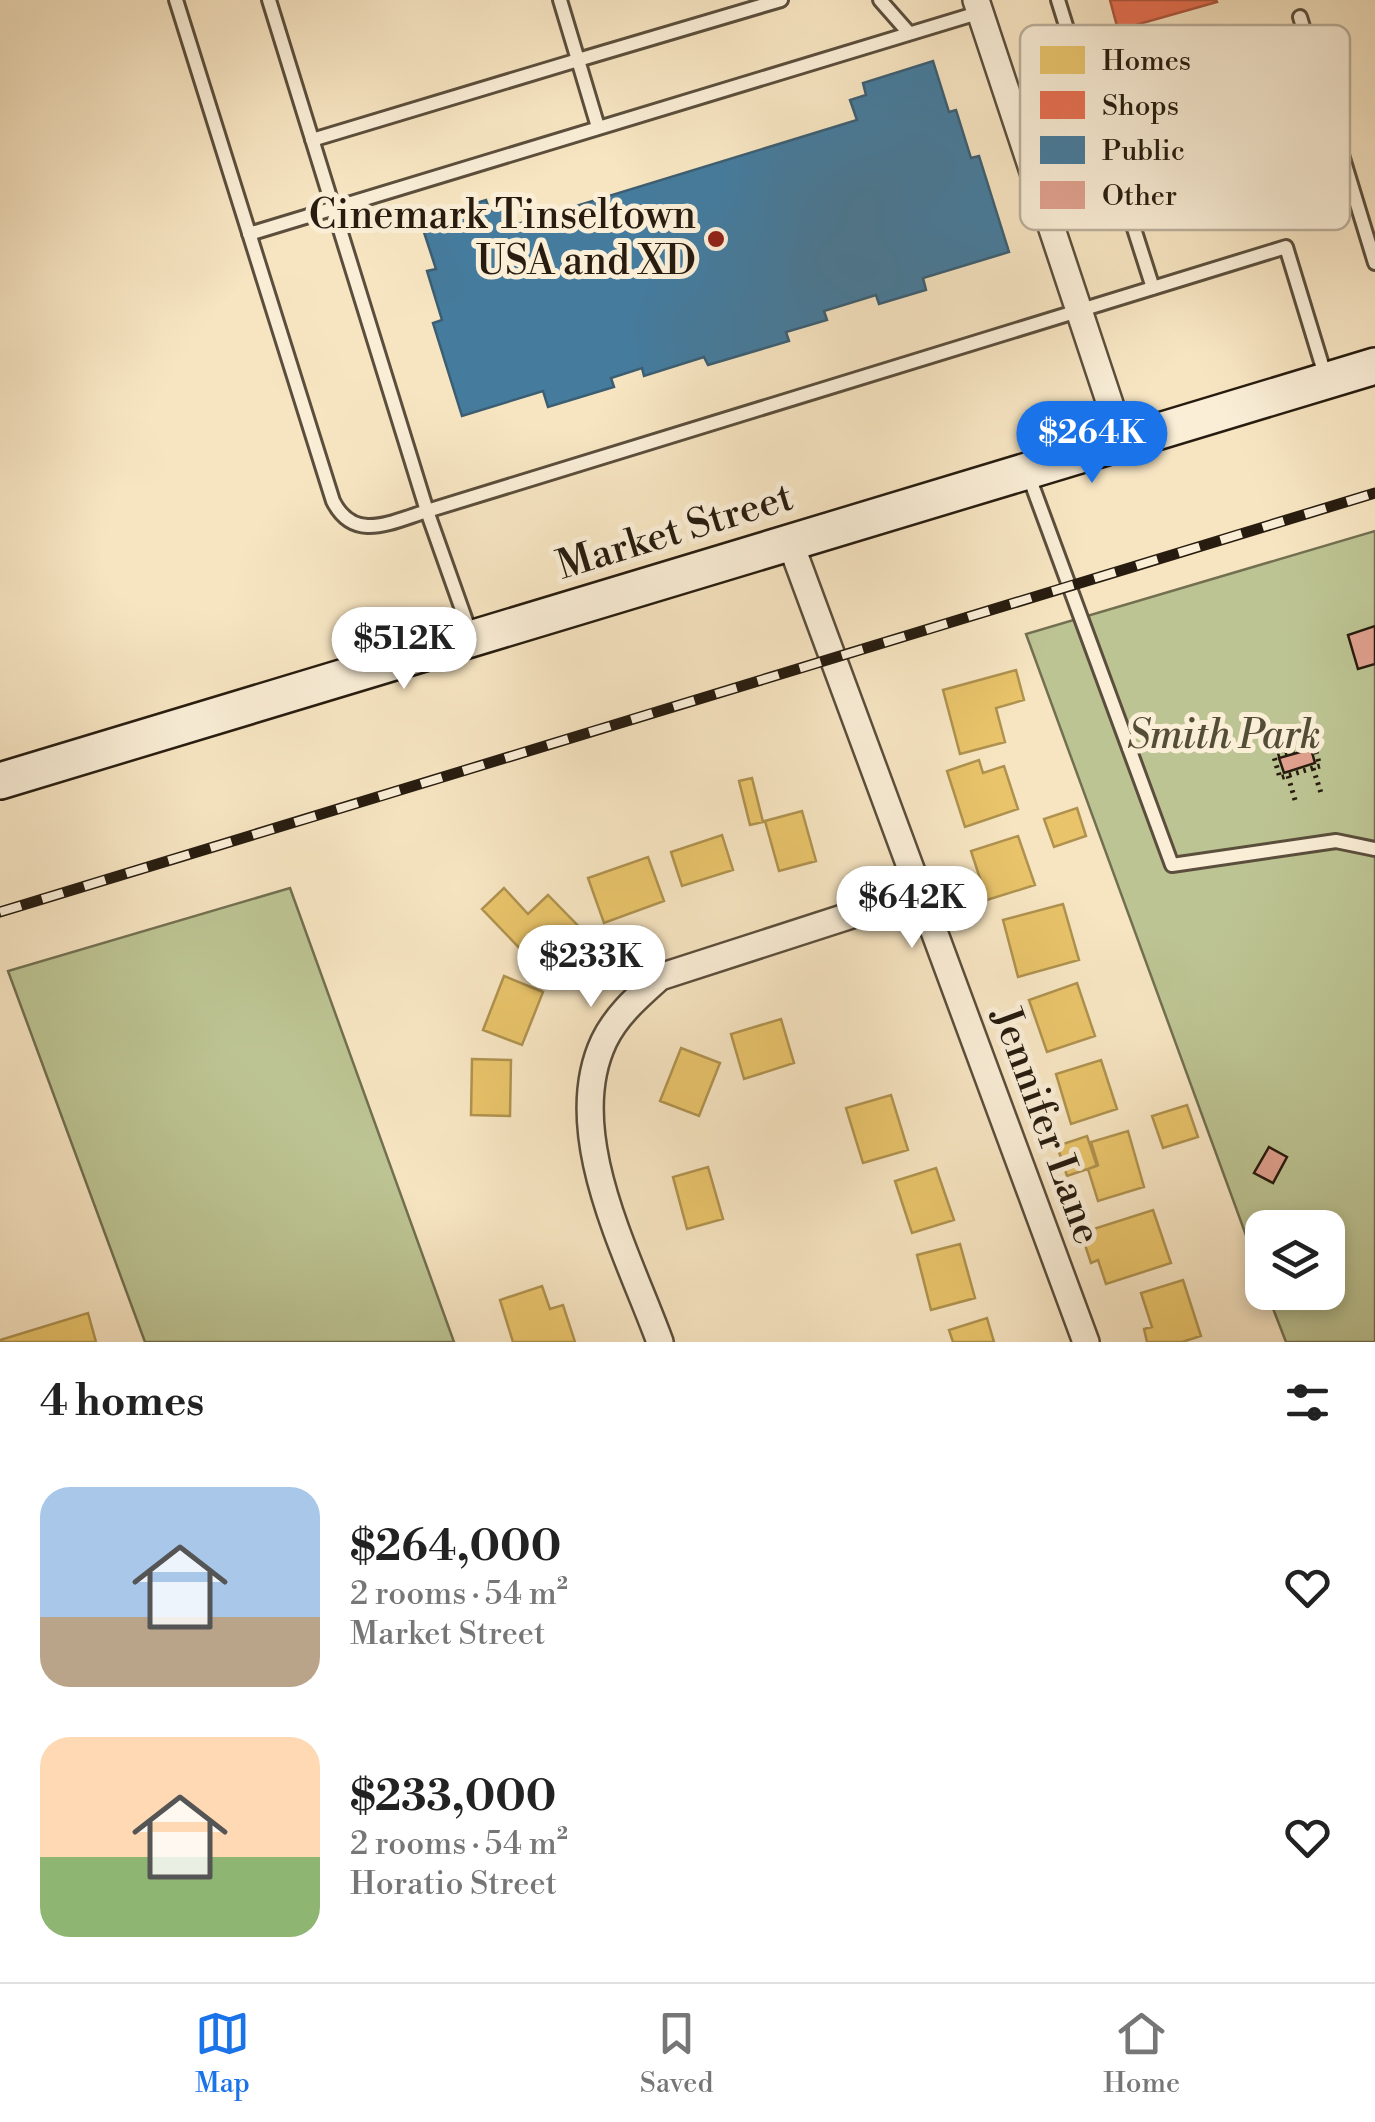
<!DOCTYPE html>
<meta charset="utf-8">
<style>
:root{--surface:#fff;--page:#f6f6f6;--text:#222;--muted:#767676;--line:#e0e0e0;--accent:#1a73e8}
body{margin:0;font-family:"Libre Bodoni",serif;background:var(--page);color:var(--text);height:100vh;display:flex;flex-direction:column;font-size:38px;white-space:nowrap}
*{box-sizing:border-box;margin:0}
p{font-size:32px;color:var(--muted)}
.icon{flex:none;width:55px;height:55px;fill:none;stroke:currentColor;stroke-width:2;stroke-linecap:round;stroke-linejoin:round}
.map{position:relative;height:1342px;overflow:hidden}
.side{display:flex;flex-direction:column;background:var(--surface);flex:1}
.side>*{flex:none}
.fabs{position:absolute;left:1245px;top:1210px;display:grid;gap:20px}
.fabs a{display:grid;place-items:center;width:100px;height:100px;border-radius:20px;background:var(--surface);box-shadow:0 5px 15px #0003;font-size:50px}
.price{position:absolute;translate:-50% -85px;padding:0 22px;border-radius:35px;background:#fff;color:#222;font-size:32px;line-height:65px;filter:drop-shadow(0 2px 5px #0008)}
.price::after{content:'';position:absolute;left:50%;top:60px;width:30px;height:22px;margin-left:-15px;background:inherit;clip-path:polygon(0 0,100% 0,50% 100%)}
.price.on{background:var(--accent);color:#fff}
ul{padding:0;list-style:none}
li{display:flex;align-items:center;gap:30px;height:250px;padding:0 40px}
li span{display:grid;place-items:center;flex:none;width:280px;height:200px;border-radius:30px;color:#555}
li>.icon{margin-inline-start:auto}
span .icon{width:120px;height:120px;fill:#fffc;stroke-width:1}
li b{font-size:42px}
h2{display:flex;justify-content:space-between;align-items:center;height:120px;padding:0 40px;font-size:42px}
.tab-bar{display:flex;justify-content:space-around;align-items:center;height:140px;border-top:2px solid var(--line);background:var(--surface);font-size:28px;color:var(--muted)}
.tab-bar a{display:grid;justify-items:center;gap:5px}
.tab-bar .on{color:var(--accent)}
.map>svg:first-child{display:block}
.green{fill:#bdc493;stroke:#727051;stroke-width:2.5}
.homes{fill:#e9c46a;stroke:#af924f;stroke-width:2.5}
.shops{fill:#e76f51;stroke:#ad563d;stroke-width:2.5}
.public{fill:#457b9d;stroke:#3c5e72;stroke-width:2.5}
.building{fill:#e0a18f;stroke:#271c0f;stroke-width:2.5}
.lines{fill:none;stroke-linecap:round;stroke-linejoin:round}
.service-casing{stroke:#5b4e3c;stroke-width:18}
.minor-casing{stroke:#5b4e3c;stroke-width:30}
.secondary-casing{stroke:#271c0f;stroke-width:40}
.path{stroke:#271c0f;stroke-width:5;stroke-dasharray:2.5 5;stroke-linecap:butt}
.service{stroke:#faeed7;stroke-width:12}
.minor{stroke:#faeed7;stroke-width:25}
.secondary{stroke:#faeed7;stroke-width:35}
.rail-casing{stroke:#271c0f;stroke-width:11}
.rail{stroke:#faeed7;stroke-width:8;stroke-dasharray:22;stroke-linecap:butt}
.poi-dot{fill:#8f2418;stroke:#faeed7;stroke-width:4}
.labels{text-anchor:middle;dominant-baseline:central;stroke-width:10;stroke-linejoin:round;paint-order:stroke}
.poi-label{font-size:40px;fill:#271c0f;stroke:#faeed7;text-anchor:end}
.street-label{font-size:40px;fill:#271c0f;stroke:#faeed7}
.park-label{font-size:40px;font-style:italic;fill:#544e37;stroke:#faeed7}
.key{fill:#faeed7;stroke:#bbaf9b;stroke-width:2.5}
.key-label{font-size:28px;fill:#271c0f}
</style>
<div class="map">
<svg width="1375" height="1342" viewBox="0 0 1375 1342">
<rect width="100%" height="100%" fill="#f7e5c2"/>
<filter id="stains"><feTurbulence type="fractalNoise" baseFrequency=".002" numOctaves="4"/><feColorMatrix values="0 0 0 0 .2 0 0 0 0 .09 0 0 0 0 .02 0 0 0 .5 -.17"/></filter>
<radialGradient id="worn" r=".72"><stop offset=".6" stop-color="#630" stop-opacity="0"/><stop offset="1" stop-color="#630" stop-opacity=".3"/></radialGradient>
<path class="green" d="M1375,531V1342H1286L1267,1293L1328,1292V1228H1262V1279L1026,634Z
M290,888L454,1342H145L8,971Z"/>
<path class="homes" d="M1016,670L1024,700L996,708L1005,742L960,754L943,690Z
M979,760L983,773L1004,766L1018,809L965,827L947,771Z
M752,778L763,822L750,825L739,781Z
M1077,808L1086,836L1054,847L1044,819Z
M802,811L816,861L779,871L765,821Z
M722,835L733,870L682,886L671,852Z
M1018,836L1035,885L987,900L971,851Z
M648,857L664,901L604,923L588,878Z
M504,888L528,914L548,895L590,938L548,978L482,909Z
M1063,904L1079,960L1018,977L1003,920Z
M504,976L543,992L522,1045L483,1030Z
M1077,983L1095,1036L1047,1052L1029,1000Z
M781,1019L794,1063L744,1079L731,1034Z
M681,1048L720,1063L699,1116L660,1101Z
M472,1059L511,1060L510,1116L471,1115Z
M1101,1060L1117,1109L1071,1124L1056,1074Z
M891,1095L908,1150L863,1163L846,1108Z
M1187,1105L1198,1137L1163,1148L1152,1116Z
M1128,1131L1144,1187L1098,1201L1088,1169L1098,1165L1091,1142Z
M1087,1136L1097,1166L1067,1176L1057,1146Z
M708,1167L723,1219L687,1229L673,1177Z
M936,1168L954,1220L912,1233L895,1181Z
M1153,1210L1171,1263L1106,1284L1098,1260L1091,1263L1081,1233Z
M960,1244L975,1298L931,1310L917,1255Z
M1183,1280L1201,1336L1182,1342H1147L1144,1329L1152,1327L1141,1293Z
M542,1286L550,1309L563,1305L575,1342H513L500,1300Z
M88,1313L96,1342H0V1340Z
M987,1318L994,1342H953L949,1330Z"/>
<path class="shops" d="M1110,0H1216L1217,2L1118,30Z"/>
<path class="public" d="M933,61L949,112L956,110L971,158L979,156L1009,252L923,278L926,290L879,304L876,295L824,311L827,320L786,332L789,341L708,365L704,357L644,376L642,368L611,378L614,387L548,407L543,391L462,416L433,323L442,320L427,271L436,269L420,220L486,200L490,211L505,206L511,226L857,120L850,100L866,95L863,83Z"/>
<path class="building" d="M1375,626V664L1358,669L1348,635Z
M1311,749L1315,763L1284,773L1279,758Z
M1269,1147L1287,1157L1273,1183L1254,1173Z"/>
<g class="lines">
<g class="service-casing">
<path id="service" d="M176,0L333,501C354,543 391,522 427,511L1286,247L1326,378
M269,0L427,511L471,635
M560,0L578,60L781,0
M880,0L909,33
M1058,0L1086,90
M1300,17L1375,263
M1014,112L1232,46
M312,140L578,60L598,127
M1037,184L1113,163L1153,288
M249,234L981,12
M1028,474L1172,865L1336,841L1375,849"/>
</g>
<g class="minor-casing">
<path id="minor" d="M976,0L1123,443
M790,542L1086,1342
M660,1342C628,1254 561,1132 604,1041C617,1014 639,996 660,977L920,893"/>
</g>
<g class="secondary-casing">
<path id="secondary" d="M0,781L1375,366"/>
</g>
<path class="path" d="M1313,768L1280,778L1274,757L1314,745L1320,766L1313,768L1321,793
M1288,776L1295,800"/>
<use href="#service" class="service"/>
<use href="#minor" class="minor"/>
<use href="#secondary" class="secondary"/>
<g class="rail-casing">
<path id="rail" d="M0,912L1375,493"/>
</g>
<use href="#rail" class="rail"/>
</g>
<circle class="poi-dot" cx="716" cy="239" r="10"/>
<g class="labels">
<g class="poi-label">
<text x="696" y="216">Cinemark Tinseltown<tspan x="696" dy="46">USA and XD</tspan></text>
</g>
<g class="street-label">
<text transform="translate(675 532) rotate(-17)">Market Street</text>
<text transform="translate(1046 1126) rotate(70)">Jennifer Lane</text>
</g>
<g class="park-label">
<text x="1224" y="736">Smith Park</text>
</g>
</g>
<rect x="1020" y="25" width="330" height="205" rx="15" class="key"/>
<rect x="1040" y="46" width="45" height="28" fill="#e9c46a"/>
<rect x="1040" y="91" width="45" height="28" fill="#e76f51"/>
<rect x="1040" y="136" width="45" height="28" fill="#457b9d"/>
<rect x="1040" y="181" width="45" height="28" fill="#e0a18f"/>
<g class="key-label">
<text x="1102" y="70">Homes</text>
<text x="1102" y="115">Shops</text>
<text x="1102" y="160">Public</text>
<text x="1102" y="205">Other</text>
</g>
<rect width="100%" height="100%" filter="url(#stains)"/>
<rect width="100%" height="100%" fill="url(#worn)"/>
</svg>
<div class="fabs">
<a><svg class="icon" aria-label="layers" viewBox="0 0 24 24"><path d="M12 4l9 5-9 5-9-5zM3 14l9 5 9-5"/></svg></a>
</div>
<b class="price on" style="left:1092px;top:486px">$264K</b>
<b class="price" style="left:404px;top:692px">$512K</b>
<b class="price" style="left:912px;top:951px">$642K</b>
<b class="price" style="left:591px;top:1010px">$233K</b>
</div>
<section class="side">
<h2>4 homes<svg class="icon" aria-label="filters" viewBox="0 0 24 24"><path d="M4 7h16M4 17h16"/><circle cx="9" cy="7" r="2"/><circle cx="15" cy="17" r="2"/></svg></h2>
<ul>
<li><span style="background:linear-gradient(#a9c7e8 65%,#b9a48a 0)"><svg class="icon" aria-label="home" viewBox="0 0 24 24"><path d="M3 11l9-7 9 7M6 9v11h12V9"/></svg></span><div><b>$264,000</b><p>2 rooms · 54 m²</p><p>Market Street</p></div><svg class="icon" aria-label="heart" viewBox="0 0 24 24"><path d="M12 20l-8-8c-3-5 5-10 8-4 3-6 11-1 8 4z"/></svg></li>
<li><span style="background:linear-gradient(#ffd9b3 60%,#8fb573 0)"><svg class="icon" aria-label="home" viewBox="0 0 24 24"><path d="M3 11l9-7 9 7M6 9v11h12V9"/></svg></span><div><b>$233,000</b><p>2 rooms · 54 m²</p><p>Horatio Street</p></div><svg class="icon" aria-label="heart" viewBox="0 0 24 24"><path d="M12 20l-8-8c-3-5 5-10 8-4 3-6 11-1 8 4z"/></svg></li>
</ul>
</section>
<nav class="tab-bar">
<a class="on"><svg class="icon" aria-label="map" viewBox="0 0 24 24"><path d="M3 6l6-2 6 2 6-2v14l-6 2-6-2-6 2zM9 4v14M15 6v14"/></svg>Map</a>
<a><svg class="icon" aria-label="saved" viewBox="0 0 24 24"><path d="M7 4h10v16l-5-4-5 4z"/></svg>Saved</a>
<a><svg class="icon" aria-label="home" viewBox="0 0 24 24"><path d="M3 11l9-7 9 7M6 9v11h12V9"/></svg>Home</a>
</nav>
